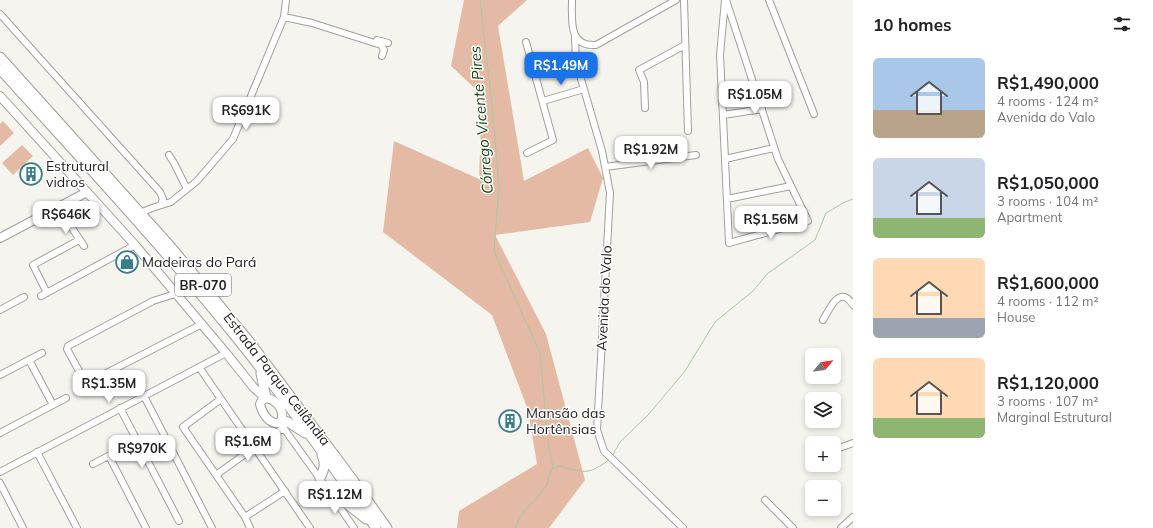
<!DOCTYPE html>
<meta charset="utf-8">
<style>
:root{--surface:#fff;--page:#f2f2f2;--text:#202124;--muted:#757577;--accent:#1a73e8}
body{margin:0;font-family:Mulish,sans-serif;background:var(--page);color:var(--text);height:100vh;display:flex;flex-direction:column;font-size:15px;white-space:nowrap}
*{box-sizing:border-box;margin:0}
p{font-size:13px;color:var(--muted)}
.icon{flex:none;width:22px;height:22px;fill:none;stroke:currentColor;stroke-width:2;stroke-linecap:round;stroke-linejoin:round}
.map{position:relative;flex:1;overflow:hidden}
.sheet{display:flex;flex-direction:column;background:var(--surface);width:300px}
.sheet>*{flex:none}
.needle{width:26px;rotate:62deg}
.buttons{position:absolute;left:805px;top:348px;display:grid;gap:8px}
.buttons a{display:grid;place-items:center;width:36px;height:36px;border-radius:6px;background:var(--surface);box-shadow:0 2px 6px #0003;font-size:20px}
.price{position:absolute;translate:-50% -34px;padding:0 9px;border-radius:8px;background:#fff;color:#222;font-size:13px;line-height:26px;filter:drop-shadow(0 1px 2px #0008)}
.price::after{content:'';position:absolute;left:50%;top:24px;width:12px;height:9px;margin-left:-6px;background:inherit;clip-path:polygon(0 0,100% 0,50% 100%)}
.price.current{background:var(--accent);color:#fff}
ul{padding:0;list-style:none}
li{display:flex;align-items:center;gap:12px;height:100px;padding:0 20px}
li span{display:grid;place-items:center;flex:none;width:112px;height:80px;border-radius:6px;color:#555}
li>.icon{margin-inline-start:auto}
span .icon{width:48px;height:48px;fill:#fffc;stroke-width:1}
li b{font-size:17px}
h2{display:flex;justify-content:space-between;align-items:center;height:48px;padding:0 20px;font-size:17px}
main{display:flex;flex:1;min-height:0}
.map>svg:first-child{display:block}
.green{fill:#e5baa5}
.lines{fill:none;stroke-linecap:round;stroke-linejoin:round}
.stream{stroke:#a5caa1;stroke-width:1}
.minor-casing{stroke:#a09f99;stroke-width:8}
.major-casing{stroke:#a09f99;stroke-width:10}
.highway-casing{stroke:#a09f99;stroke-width:11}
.minor{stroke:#fff;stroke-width:6}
.major{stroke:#fff;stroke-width:8}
.highway{stroke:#fff;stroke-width:9}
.labels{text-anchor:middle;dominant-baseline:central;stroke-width:3;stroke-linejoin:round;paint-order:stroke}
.shield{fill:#fff;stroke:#626260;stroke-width:1}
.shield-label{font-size:13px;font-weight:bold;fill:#1f1e1c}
.poi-label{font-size:14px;fill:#1f1e1c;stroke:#fff;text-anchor:start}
.street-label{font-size:14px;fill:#1f1e1c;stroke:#fff}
.water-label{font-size:15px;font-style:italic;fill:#10430e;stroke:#fff}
</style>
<main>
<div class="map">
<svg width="853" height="528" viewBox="0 0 853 528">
<rect width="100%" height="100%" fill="#f6f4ee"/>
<path class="green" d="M464,0H527L498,26L524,181L588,148L603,178L590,222L495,235L546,334L585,480L549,528H457L459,511L537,464L528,410L492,315L383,232L394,141L479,179L482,95L451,66Z
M3,121L14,133L0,146V124Z
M22,145L33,156L13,175L2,163Z"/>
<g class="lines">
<path class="stream" d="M480,0L492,105L499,186L494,251L540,353L548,442L553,468
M612,456L620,442L649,414L685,371L715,322L753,291L767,274L815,240L826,213L845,202L853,199
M515,528C520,510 537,501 546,486C551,479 547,469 558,466C561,466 566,468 570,469C590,474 592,471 609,460"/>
<g class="minor-casing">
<path id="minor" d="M572,0C572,20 568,47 596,45L676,0
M684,0L688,131
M725,0L720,55L729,243L808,221L778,159L726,0
M769,0L814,114
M0,14L160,192L163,199L161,205
M284,17L312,23L381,45L384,50L382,56
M575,37L576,62L602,151L610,193L597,430L604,451L683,528
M377,40L388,43
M526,42L553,140L527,153
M543,101L584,89
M645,108L644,82L639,70L685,45
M723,115L762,109
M169,155L174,163L187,189
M725,159L774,148
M605,167L696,155
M727,199L791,186
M58,207L84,246
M140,213L152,208L171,202L197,181L233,139L284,17L286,0
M47,293L33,265L79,240
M175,294L153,301L68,346L67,349L85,382H89L202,324
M41,296L135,245
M0,310L24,297
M823,320C830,308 840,284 853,305
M29,360L53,405
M199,367L221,399
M0,375L42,353
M144,396L212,528
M120,408L179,521
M280,423L330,493L354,528
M0,433L66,398
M842,447L853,443
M37,452L77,528
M109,456L146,528
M93,464L137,441
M0,472L226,353
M216,475L270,436L284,428
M0,483L23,528
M765,500L793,528
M245,517L285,491
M250,528L245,517L183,427L221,399L310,528
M841,528L853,517"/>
</g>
<g class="major-casing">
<path id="major" d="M0,96L135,245L226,353L254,388L266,398
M0,238L87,192
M263,398C275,397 287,411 280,423C269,425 262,413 260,404Z"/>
</g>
<g class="highway-casing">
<path id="highway" d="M0,57L171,247L249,341L353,480L387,528
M0,69C83,161 167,251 244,347C290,405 333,467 376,528
M261,373L266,398
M281,421L288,422L305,433
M320,478C324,470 326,464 322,455
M330,493L337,496L366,519"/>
</g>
<use href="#minor" class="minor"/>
<use href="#major" class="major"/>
<use href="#highway" class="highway"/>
</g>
<defs>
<g id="building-ring" transform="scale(1.15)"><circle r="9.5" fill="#fff" stroke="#387d8b" stroke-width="1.5"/><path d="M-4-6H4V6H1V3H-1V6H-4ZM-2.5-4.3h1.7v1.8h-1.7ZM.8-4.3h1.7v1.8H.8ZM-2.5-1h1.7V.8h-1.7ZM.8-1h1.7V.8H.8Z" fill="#387d8b"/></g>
<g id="shop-ring" transform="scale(1.15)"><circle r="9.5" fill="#fff" stroke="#387d8b" stroke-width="1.5"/><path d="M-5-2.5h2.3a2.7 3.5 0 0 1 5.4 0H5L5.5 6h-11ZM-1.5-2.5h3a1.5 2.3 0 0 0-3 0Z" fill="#387d8b"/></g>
</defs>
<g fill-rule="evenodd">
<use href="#building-ring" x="31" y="174"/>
<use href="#shop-ring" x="127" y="262"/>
<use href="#building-ring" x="510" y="421"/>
</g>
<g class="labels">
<rect class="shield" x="175" y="274" width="56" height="22" rx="3"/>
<g class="shield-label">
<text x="203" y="285">BR-070</text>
</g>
<g class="poi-label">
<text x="46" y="166">Estrutural<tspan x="46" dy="16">vidros</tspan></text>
<text x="142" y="262">Madeiras do Pará</text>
<text x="526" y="413">Mansão das<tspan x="526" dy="16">Hortênsias</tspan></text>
</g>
<g class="street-label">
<text transform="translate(604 298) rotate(-87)">Avenida do Valo</text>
<text transform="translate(277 379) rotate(52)">Estrada Parque Ceilândia</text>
</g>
<g class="water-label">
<text transform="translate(481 120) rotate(-95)">Córrego Vicente Pires</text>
</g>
</g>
</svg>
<div class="buttons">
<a><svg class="needle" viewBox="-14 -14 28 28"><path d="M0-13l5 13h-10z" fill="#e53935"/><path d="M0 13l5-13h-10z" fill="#757577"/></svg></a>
<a><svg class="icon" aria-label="layers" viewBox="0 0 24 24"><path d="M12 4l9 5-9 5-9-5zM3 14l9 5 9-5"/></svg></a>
<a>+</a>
<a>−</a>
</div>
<b class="price current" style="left:561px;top:86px">R$1.49M</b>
<b class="price" style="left:755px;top:115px">R$1.05M</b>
<b class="price" style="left:246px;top:131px">R$691K</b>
<b class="price" style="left:651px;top:170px">R$1.92M</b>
<b class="price" style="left:66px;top:235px">R$646K</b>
<b class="price" style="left:771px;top:240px">R$1.56M</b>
<b class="price" style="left:109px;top:404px">R$1.35M</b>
<b class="price" style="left:248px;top:462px">R$1.6M</b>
<b class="price" style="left:142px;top:469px">R$970K</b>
<b class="price" style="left:335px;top:515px">R$1.12M</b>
</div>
<section class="sheet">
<h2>10 homes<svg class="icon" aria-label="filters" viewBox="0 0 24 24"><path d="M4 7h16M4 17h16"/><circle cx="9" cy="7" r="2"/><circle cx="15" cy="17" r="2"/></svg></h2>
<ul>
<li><span style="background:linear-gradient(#a9c7e8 65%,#b9a48a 0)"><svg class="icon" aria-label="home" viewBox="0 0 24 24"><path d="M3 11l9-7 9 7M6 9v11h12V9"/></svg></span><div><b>R$1,490,000</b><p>4 rooms · 124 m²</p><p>Avenida do Valo</p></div></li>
<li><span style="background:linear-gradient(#c9d6e8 75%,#8fb573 0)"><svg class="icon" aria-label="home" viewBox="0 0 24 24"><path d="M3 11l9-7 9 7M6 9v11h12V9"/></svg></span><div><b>R$1,050,000</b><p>3 rooms · 104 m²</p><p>Apartment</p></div></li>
<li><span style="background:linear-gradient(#ffd9b3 75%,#9aa5b1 0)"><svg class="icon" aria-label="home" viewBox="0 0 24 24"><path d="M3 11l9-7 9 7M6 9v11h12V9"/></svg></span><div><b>R$1,600,000</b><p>4 rooms · 112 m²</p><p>House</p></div></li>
<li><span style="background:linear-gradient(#ffd9b3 75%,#8fb573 0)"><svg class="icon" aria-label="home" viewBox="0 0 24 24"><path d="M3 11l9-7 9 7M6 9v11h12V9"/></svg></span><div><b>R$1,120,000</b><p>3 rooms · 107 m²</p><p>Marginal Estrutural</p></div></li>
</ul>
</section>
</main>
